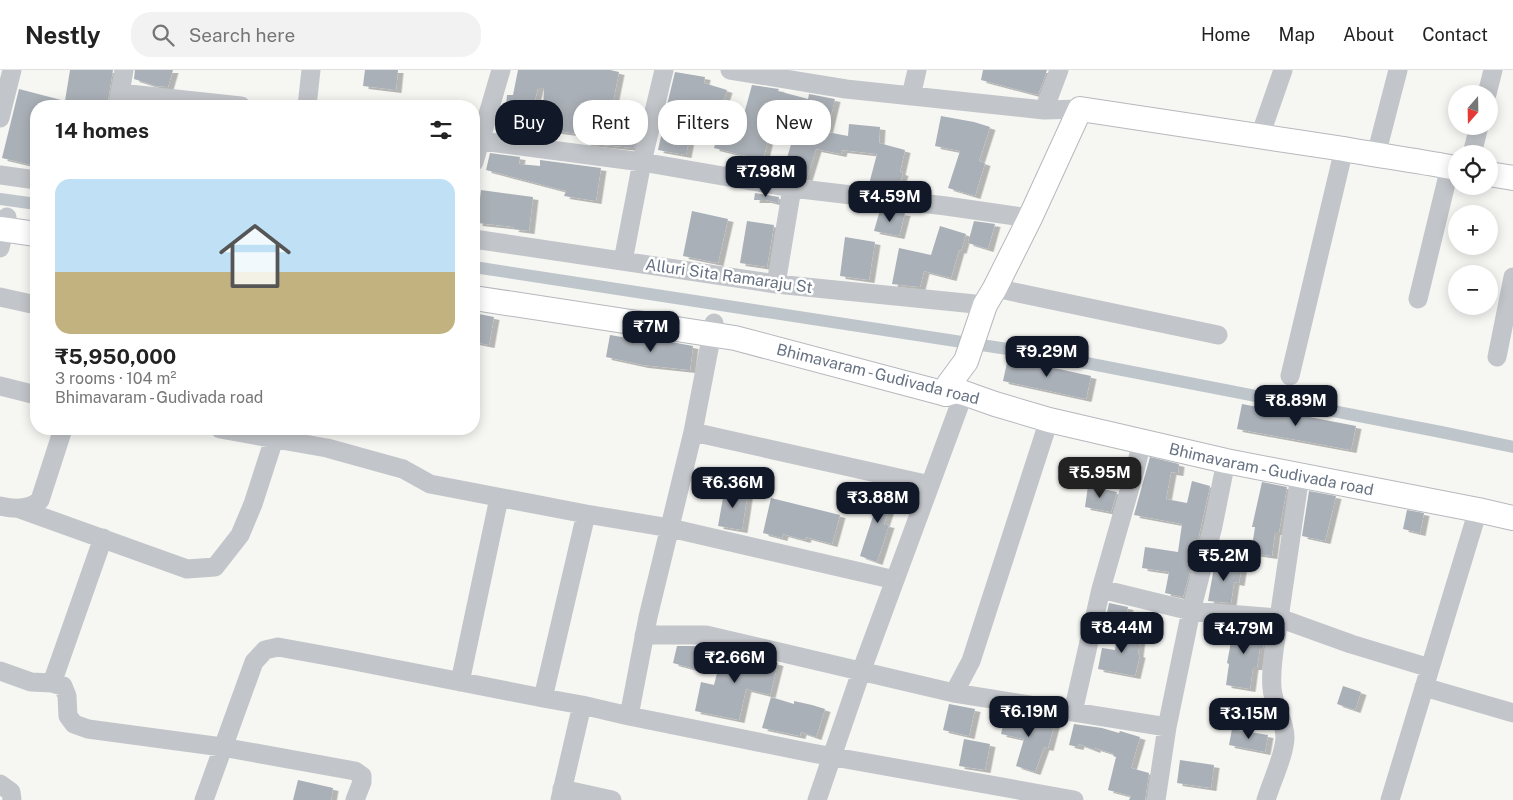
<!DOCTYPE html>
<meta charset="utf-8">
<style>
:root{--surface:#fff;--page:#f2f2f2;--text:#222;--muted:#767676;--line:#e0e0e0;--accent:#111827}
body{margin:0;font-family:"Public Sans",sans-serif;background:var(--page);color:var(--text);height:100vh;display:flex;flex-direction:column;font-size:19px;white-space:nowrap}
*{box-sizing:border-box;margin:0}
p{font-size:16px;color:var(--muted)}
.icon{flex:none;width:28px;height:28px;fill:none;stroke:currentColor;stroke-width:2;stroke-linecap:round;stroke-linejoin:round}
.map{position:relative;flex:1;overflow:hidden}
.panel{position:absolute;left:30px;top:30px;width:450px;height:335px;display:flex;flex-direction:column;background:var(--surface);border-radius:20px;box-shadow:0 2px 12px #0003}
.panel>*{flex:none}
.hud{position:absolute;left:495px;top:30px;width:475px;height:45px;display:flex;gap:10px}
.needle{width:32px;rotate:200deg}
.controls{position:absolute;left:1448px;top:15px;display:grid;gap:10px}
.controls a{display:grid;place-items:center;width:50px;height:50px;border-radius:50%;background:var(--surface);box-shadow:0 2px 12px #0003;font-size:25px}
.price{position:absolute;translate:-50% -42px;padding:0 11px;border-radius:10px;background:var(--accent);color:#fff;font-size:16px;line-height:32px;filter:drop-shadow(0 1px 2px #0008)}
.price::after{content:'';position:absolute;left:50%;top:30px;width:15px;height:11px;margin-left:-8px;background:inherit;clip-path:polygon(0 0,100% 0,50% 100%)}
.price.on{background:#222;color:#fff}
ul{padding:0;list-style:none}
li{display:grid;align-content:center;gap:10px;height:265px;padding:0 25px}
li+li{border-top:1px solid var(--line)}
li span{display:grid;place-items:center;height:155px;border-radius:15px;color:#555}
li>.icon{margin-inline-start:auto}
span .icon{width:90px;height:90px;fill:#fffc;stroke-width:1}
li b{font-size:21px}
h2{display:flex;justify-content:space-between;align-items:center;height:60px;padding:0 25px;font-size:21px}
.chip{padding:0 18px;border-radius:20px;background:var(--surface);box-shadow:0 2px 12px #0003;font-size:18px;line-height:45px}
.chip.on{background:var(--accent);color:#fff}
header{display:flex;align-items:center;gap:30px;box-sizing:border-box;height:70px;padding:0 25px;background:var(--surface);border-bottom:1px solid var(--line)}
header strong{font-size:24px}
nav{display:flex;gap:28px;margin-inline-start:auto;font-size:18px}
.search{width:350px;height:45px;background:var(--page);display:flex;align-items:center;gap:12px;box-sizing:border-box;padding:0 18px;border-radius:20px;color:var(--muted);font-size:19px}
.map>svg:first-child{display:block}
.lines{fill:none;stroke-linecap:round;stroke-linejoin:round}
.canal{stroke:#bec5cb;stroke-width:12}
.building{fill:#aab0b7;filter:url(#shadow)}
.major-casing{stroke:#b5b8bd;stroke-width:26}
.minor{stroke:#c2c5c9;stroke-width:19}
.major{stroke:#fff;stroke-width:24}
.labels{text-anchor:middle;dominant-baseline:central;stroke-width:5;stroke-linejoin:round;paint-order:stroke}
.street-label{font-size:16px;fill:#677283;stroke:#fff}
</style>
<header>
<strong>Nestly</strong>
<div class="search"><svg class="icon" aria-label="search" viewBox="0 0 24 24"><circle cx="10" cy="10" r="6"/><path d="M15 15l6 6"/></svg>Search here</div>
<nav><a>Home</a><a>Map</a><a>About</a><a>Contact</a></nav>
</header>
<div class="map">
<svg width="1513" height="730" viewBox="0 0 1513 730">
<defs>
<filter id="shadow"><feDropShadow dx="5.5" dy="3" stdDeviation="0" flood-color="#0004"/></filter>
</defs>
<rect width="100%" height="100%" fill="#f6f6f3"/>
<g class="lines">
<path class="canal" d="M0,129L36,134
M474,197L1040,284L1441,362L1513,377"/>
</g>
<path class="building" d="M70,0H113L107,36H36V96L2,88L19,19L65,31Z
M135,0H173L168,17L156,16L134,9Z
M365,0H398L396,20L363,16Z
M518,0H610L619,2L612,37L642,41L634,78L585,73L587,65L542,59L544,18H538L528,57L519,55L518,60L504,59L507,25H513Z
M983,0H1047L1038,25L981,10Z
M675,2L705,7L704,13L727,20L719,45L699,39L698,45L694,44L686,85L658,80L662,62H664L668,39H666Z
M752,15L779,19L778,21L808,29L809,24L835,29L827,62L848,66L849,54L880,57L879,73L905,80L900,102L903,103L898,119L879,117L869,114L877,84L842,80L841,84L816,79L807,108L782,104L797,55L773,49L763,90L714,78L722,50L741,55Z
M941,46L974,52L990,57L979,91L985,93L975,126L948,118L960,81L935,76Z
M490,83L520,87L519,94L540,96V90L601,98L596,131L564,126L566,121L486,100Z
M481,120L533,127L529,161L513,159L514,157L477,153Z
M755,123L779,127L778,133L766,130H754Z
M880,140L905,143L899,166L874,161Z
M692,141L728,149L718,193L683,186Z
M747,151L774,155L767,197L740,193Z
M974,151L995,154L988,179L968,173Z
M940,156L966,164L961,181L959,180L951,208L924,201L920,217L892,214L899,178L931,185Z
M845,167L875,172L869,210L840,206Z
M474,243L494,247L489,275L474,272Z
M610,265L645,271V270L666,271L693,276L690,300L643,295L606,287Z
M1008,288L1091,306L1086,329L1003,311Z
M1242,334L1356,356L1351,380L1237,359Z
M1150,387L1179,394L1178,403L1171,402L1166,429L1187,433L1192,411L1210,416L1198,470L1194,469L1191,498L1183,527L1165,523L1169,502L1142,498L1145,477L1178,482L1182,454L1134,445Z
M1262,412L1287,417L1279,462H1275L1272,486L1251,483L1255,457H1252Z
M878,416L895,421L884,454L889,455L877,492L860,486L875,440L871,439Z
M1088,416L1117,422L1111,442L1085,437Z
M725,417L748,421L742,460L718,456Z
M1309,421L1336,426L1325,471L1302,466Z
M771,428L840,445L832,474L806,467L805,470L783,464L782,468L763,463Z
M1407,440L1424,443L1420,463L1403,459Z
M1215,492L1242,495L1239,513L1234,512L1231,533L1208,531Z
M1109,533L1128,537L1124,557L1105,552Z
M1234,556L1266,558L1263,578H1260L1257,597H1253L1250,619L1226,615L1229,594L1227,593Z
M1118,558L1141,561L1138,584L1140,585L1135,606L1098,599L1102,578L1115,580Z
M677,576H701L695,599L673,593Z
M723,580L778,593L770,625L746,619L739,650L695,641L701,612L714,615Z
M1343,616L1361,622L1355,640L1337,634Z
M771,627L794,634V631L812,635L825,639L816,667L801,662L800,666L762,658Z
M949,634L975,639L969,666L943,660Z
M1006,643L1037,648L1055,652L1048,678L1044,677L1035,702L1016,696L1024,669L1001,664Z
M1074,654L1102,658L1119,663L1120,661L1140,667L1131,698L1149,703L1145,730H1129L1131,726L1108,720L1116,687L1113,686L1114,684L1095,678V680L1079,674L1078,677L1069,675Z
M1232,659L1268,665L1265,682L1229,675Z
M964,669L990,674L985,700L959,696Z
M1180,690L1214,695L1211,718L1177,713Z
M298,710L333,718L331,730H293Z"/>
<g class="lines">
<g class="major-casing">
<g id="major">
<path d="M1489,104L1513,108"/>
<path d="M0,159L36,164"/>
<path id="s1" d="M474,228L735,268L946,324L956,321L964,323L995,334L1049,350L1226,391L1478,440L1513,448"/>
<path d="M946,324L949,314L966,291L985,235L995,218L1030,148L1080,39L1344,79C1381,86 1419,91 1456,98"/>
</g>
</g>
<path class="minor" d="M730,0L846,19L1044,40L1080,39
M120,23L241,36
M1487,24L1493,0
M911,26L917,0
M118,35L124,0
M307,36L311,0
M1044,40L1059,0
M0,48L12,0
M1260,66L1283,0
M474,70L642,92L792,118L946,136L1030,148
M1472,84L1479,56
M1376,85L1398,0
M474,92L501,0
M0,105L36,110
M474,169L776,214L985,235
M0,178L7,147
M623,191L642,92L664,0
M776,214L792,118
M995,218L1218,265
M0,227L36,235
M1418,229L1450,97
M1497,287L1513,207
M1290,306L1344,79
M0,316L36,325
M1049,350L971,591L954,623L1167,657
M220,359L327,378L403,399L430,414L586,444L670,458L895,510
M693,362L930,415
M0,436C13,439 30,440 40,430L63,359
M20,439L187,499L215,497L240,465L253,434L274,369
M1101,519L1191,541L1279,548L1300,405
M644,565H706L954,623
M0,601L31,612L52,613L63,616L67,626L68,646L74,654L88,659L222,677L355,701L362,706V712L355,730
M460,612L499,428
M52,613L103,468
M1424,617L1513,643
M543,628L586,444
M1073,642L1101,519L1135,400L1142,371
M629,646L648,547L693,362L714,253
M0,714L11,722L12,730
M562,719L612,730
M204,730L254,592L265,580L278,577L344,589L543,628L582,635L629,646L812,683L1074,730
M560,730L582,635
M817,730L861,602L964,323
M1156,730L1167,657L1191,541L1213,456L1226,391
M1266,730C1271,713 1285,684 1285,667C1285,650 1273,635 1272,618C1270,595 1276,570 1279,548L1351,574L1430,598
M1390,730L1478,440"/>
<use href="#major" class="major"/>
</g>
<g class="labels">
<g class="street-label">
<text transform="translate(729 206) rotate(8)">Alluri Sita Ramaraju St</text>
<text transform="translate(878 304) rotate(14)">Bhimavaram - Gudivada road</text>
<text stroke="none"><textPath href="#s1" startOffset="818">Bhimavaram - Gudivada road</textPath></text>
</g>
</g>
</svg>
<div class="controls">
<a><svg class="needle" viewBox="-14 -14 28 28"><path d="M0-13l5 13h-10z" fill="#e53935"/><path d="M0 13l5-13h-10z" fill="#767676"/></svg></a>
<a><svg class="icon" aria-label="locate" viewBox="0 0 24 24"><circle cx="12" cy="12" r="6"/><path d="M12 2v4M12 18v4M2 12h4M18 12h4"/></svg></a>
<a>+</a>
<a>−</a>
</div>
<b class="price" style="left:766px;top:128px">₹7.98M</b>
<b class="price" style="left:890px;top:153px">₹4.59M</b>
<b class="price" style="left:651px;top:283px">₹7M</b>
<b class="price" style="left:1047px;top:308px">₹9.29M</b>
<b class="price" style="left:1296px;top:357px">₹8.89M</b>
<b class="price on" style="left:1100px;top:429px">₹5.95M</b>
<b class="price" style="left:733px;top:439px">₹6.36M</b>
<b class="price" style="left:878px;top:454px">₹3.88M</b>
<b class="price" style="left:1224px;top:512px">₹5.2M</b>
<b class="price" style="left:1122px;top:584px">₹8.44M</b>
<b class="price" style="left:1244px;top:585px">₹4.79M</b>
<b class="price" style="left:735px;top:614px">₹2.66M</b>
<b class="price" style="left:1029px;top:668px">₹6.19M</b>
<b class="price" style="left:1249px;top:670px">₹3.15M</b>
<div class="hud">
<a class="chip on">Buy</a>
<a class="chip">Rent</a>
<a class="chip">Filters</a>
<a class="chip">New</a>
</div>
<section class="panel">
<h2>14 homes<svg class="icon" aria-label="filters" viewBox="0 0 24 24"><path d="M4 7h16M4 17h16"/><circle cx="9" cy="7" r="2"/><circle cx="15" cy="17" r="2"/></svg></h2>
<ul>
<li><span style="background:linear-gradient(#bfe0f5 60%,#c2b280 0)"><svg class="icon" aria-label="home" viewBox="0 0 24 24"><path d="M3 11l9-7 9 7M6 9v11h12V9"/></svg></span><div><b>₹5,950,000</b><p>3 rooms · 104 m²</p><p>Bhimavaram - Gudivada road</p></div></li>
</ul>
</section>
</div>
